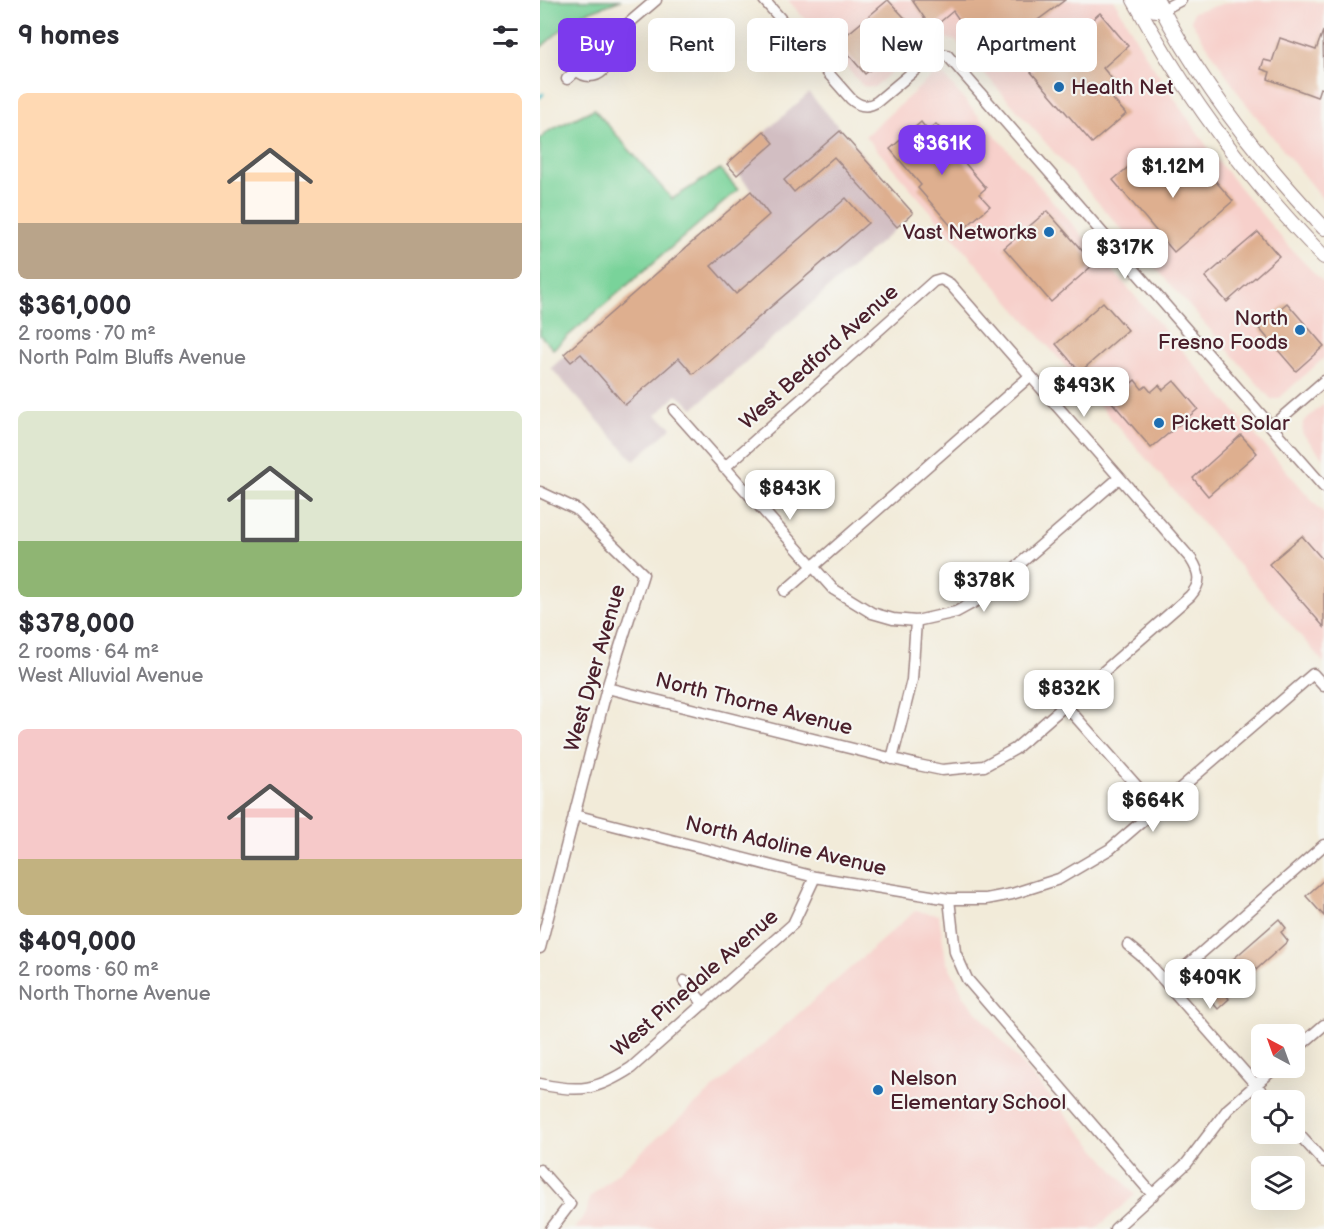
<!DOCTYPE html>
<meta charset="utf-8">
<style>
:root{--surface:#fff;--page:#f2f2f3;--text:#2b2b33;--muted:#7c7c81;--accent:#7c3aed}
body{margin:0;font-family:"Balsamiq Sans",sans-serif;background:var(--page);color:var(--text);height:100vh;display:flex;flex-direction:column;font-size:22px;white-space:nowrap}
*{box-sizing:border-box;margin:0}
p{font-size:20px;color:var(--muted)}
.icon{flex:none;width:33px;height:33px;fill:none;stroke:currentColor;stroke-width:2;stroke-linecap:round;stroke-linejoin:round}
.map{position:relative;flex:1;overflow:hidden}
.sheet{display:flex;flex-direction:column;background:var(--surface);width:540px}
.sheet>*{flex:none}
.hud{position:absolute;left:18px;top:18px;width:570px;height:54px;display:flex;gap:12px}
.needle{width:39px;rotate:319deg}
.buttons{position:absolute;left:711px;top:1024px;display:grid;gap:12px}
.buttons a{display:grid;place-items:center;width:54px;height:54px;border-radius:9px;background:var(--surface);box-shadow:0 6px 24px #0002;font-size:30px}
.price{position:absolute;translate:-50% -51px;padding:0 14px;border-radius:12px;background:#fff;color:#222;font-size:20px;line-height:39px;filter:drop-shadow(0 2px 3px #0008)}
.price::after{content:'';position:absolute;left:50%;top:36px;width:18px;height:14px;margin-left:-9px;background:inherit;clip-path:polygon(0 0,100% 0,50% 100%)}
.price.active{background:var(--accent);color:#fff}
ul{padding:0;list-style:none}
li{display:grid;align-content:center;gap:12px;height:318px;padding:0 18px}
li span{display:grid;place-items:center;height:186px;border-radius:9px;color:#555}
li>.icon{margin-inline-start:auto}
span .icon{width:108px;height:108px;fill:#fffc;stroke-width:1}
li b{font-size:26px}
h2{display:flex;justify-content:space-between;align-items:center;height:72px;padding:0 18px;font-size:26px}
.chip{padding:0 21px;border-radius:9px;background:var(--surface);box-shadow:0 6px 24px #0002;font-size:21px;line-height:54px}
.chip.active{background:var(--accent);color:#fff}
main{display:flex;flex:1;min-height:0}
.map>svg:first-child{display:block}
.built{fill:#f7d0cb}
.industrial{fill:#d2bec2}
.green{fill:#79d39a;stroke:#627962;stroke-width:1.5}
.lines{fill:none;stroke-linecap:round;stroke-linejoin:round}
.stream{stroke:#51bfc9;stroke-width:3}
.building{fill:#deaf8f}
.minor-casing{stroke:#9e8582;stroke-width:13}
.major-casing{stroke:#9e8582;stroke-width:16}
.minor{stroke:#fff;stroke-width:10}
.major{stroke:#fff;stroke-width:14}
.poi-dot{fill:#1f6fb2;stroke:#f6f6f2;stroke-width:2}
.labels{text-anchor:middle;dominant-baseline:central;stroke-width:4.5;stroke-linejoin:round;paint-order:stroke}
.poi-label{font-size:21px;fill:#4a1f2b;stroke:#f6f6f2;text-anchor:start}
.street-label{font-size:21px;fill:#4a1f2b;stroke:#f6f6f2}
</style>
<main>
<section class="sheet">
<h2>9 homes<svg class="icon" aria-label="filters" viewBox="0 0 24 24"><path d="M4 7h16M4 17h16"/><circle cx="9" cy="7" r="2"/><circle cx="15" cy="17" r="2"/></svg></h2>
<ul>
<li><span style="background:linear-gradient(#ffd9b3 70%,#b9a48a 0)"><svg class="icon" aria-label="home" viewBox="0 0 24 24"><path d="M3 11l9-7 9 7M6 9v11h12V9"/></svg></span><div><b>$361,000</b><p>2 rooms · 70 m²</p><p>North Palm Bluffs Avenue</p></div></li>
<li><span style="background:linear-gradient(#dfe7d0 70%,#8fb573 0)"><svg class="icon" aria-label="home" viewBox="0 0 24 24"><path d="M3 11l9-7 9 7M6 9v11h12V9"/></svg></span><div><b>$378,000</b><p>2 rooms · 64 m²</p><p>West Alluvial Avenue</p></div></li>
<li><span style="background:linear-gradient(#f6c9c9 70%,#c2b280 0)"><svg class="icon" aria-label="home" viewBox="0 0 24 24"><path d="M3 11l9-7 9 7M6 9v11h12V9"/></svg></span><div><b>$409,000</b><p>2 rooms · 60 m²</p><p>North Thorne Avenue</p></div></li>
</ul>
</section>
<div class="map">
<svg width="784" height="1229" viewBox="0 0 784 1229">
<rect width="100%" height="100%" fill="#f6f6f2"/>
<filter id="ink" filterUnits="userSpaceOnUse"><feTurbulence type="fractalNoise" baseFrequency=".0167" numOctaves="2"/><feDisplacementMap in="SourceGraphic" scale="12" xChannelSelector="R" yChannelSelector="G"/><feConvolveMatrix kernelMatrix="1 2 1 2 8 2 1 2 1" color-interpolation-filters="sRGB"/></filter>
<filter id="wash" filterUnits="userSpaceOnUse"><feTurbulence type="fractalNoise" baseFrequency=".008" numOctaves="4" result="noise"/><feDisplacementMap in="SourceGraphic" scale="24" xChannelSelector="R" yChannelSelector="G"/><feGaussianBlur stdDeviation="1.35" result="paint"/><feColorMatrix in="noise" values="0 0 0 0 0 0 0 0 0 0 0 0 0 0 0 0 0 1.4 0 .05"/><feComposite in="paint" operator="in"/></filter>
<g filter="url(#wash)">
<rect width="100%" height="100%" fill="#f2ebd9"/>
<path class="built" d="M248,0H574L609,61L675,158L749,247L784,283V358L738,399H731L416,41L405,38L388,41L334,87L323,86Z
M697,0L784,2V201L703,100L651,21L653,12Z
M393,75L404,76L784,514V663L325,136Z
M784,404V459L762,433L763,422Z
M375,911L399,915L406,960L425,998L595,1195L556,1229H34L47,1211L49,1198Z"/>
<path class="industrial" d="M269,93L373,213L154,408L137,395L116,415L132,427L94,461L11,368L213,191L189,164Z"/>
<path class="green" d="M0,0H81L37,16L0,48Z
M54,109L132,199L180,169L198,190L13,349L0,335V139L9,131Z"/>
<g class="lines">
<path class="stream" d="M0,97L3,94"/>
</g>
<g id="blocks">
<path class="building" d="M348,0L377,31L325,74L298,42Z
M372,0H525L446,58L413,11L392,29Z
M560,13L588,46L563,68L573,80L563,88L586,114L552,143L491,72Z
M783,31L784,89L780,88L777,97L728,79L730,72L721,69L724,60L732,62L740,38L776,50Z
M381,122L388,131L396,124L415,146L412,148L446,188L439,194L450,206L418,234L378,188L381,185L350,149Z
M224,131L234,143L197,175L187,164Z
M300,131L373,213L357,227L294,157L254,192L244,180Z
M606,152L630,180L642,169L651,179L664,168L693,201L634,252L573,180Z
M211,191L229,215L171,266L196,294L306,198L328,223L153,374L139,358L85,405L41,354L31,362L24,354Z
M507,211L554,264L511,302L464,248Z
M718,232L739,256L687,302L665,277Z
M563,302L588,330L540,372L516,344Z
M747,303L784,346L756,371L718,327Z
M595,380L602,389L606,386L611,392L619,385L623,390L634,381L658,409L611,448L571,401Z
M701,435L717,453L668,496L653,478Z
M762,536L784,561V627L729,564Z
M784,880V916L766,896Z
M739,919L746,928L741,932L748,941L687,996L689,999L678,1009L660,988Z"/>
</g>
</g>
<g filter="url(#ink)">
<use href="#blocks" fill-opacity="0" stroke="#9e8582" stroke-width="1.5"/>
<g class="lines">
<g class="minor-casing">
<path id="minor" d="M224,0L311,99C320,107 328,108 338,101L393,55H407L784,487
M622,10L641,0
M32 58a18 18 0 1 1 36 0a18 18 0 1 1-36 0Z
M62,46L116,0
M27,79L37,70
M134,410L293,589L332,613L353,619L376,621
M732,426L784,381
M0,492L36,509L103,574L67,688L0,948
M245,591L489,377
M67,688L378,765L402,770L444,766L475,749L650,596C662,583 660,573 651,559L410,284L401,279L394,281L184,468
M526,706L618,810
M352,759L372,680L376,621L416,612L438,600L579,478
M34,815L275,877L409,899H446L472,894L519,879L570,849L773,674L784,686
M409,899L415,952L427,979L613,1195
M588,945L605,959L730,1101
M144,981L164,1004
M627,983L784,845
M754,1051L784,1025
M0,1084C40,1093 57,1090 91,1068L253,924L275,877
M754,1129L784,1162
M0,1170L30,1204L11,1229
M575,1229L647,1163L688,1109L735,1068"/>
</g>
<g class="major-casing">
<path id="major" d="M594,0C645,94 709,181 784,257
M605,0L615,10H622
M617,0C660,83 720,160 784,228"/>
</g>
<use href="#minor" class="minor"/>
<use href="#major" class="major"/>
</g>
</g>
<g class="poi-dot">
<circle cx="519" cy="87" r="6"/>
<circle cx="509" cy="232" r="6"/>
<circle cx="760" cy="330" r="6"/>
<circle cx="619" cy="423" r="6"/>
<circle cx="338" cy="1090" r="6"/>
</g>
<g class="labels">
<g class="poi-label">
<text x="531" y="87">Health Net</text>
<text x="497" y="232" text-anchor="end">Vast Networks</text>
<text x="748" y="318" text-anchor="end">North<tspan x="748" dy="24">Fresno Foods</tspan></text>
<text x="631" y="423">Pickett Solar</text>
<text x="350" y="1078">Nelson<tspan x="350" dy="24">Elementary School</tspan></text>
</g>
<g class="street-label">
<text transform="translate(279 357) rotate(-42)">West Bedford Avenue</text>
<text transform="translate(55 668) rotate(-74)">West Dyer Avenue</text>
<text transform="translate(214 704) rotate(14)">North Thorne Avenue</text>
<text transform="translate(246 846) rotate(13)">North Adoline Avenue</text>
<text transform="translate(155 983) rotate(-41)">West Pinedale Avenue</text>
</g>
</g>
</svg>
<div class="buttons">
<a><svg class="needle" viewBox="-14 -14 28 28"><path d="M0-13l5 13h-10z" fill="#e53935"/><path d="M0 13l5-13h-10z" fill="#7c7c81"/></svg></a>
<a><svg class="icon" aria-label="locate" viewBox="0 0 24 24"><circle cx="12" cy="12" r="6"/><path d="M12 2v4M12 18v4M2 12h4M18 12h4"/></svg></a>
<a><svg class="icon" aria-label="layers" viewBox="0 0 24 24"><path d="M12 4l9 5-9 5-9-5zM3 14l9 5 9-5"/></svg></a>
</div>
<b class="price active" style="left:402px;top:176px">$361K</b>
<b class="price" style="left:633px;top:199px">$1.12M</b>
<b class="price" style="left:585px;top:280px">$317K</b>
<b class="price" style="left:544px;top:418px">$493K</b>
<b class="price" style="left:250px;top:521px">$843K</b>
<b class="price" style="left:444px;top:613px">$378K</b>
<b class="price" style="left:529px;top:721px">$832K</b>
<b class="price" style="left:613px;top:833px">$664K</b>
<b class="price" style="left:670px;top:1010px">$409K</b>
<div class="hud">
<a class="chip active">Buy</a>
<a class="chip">Rent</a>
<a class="chip">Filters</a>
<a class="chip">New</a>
<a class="chip">Apartment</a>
</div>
</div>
</main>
